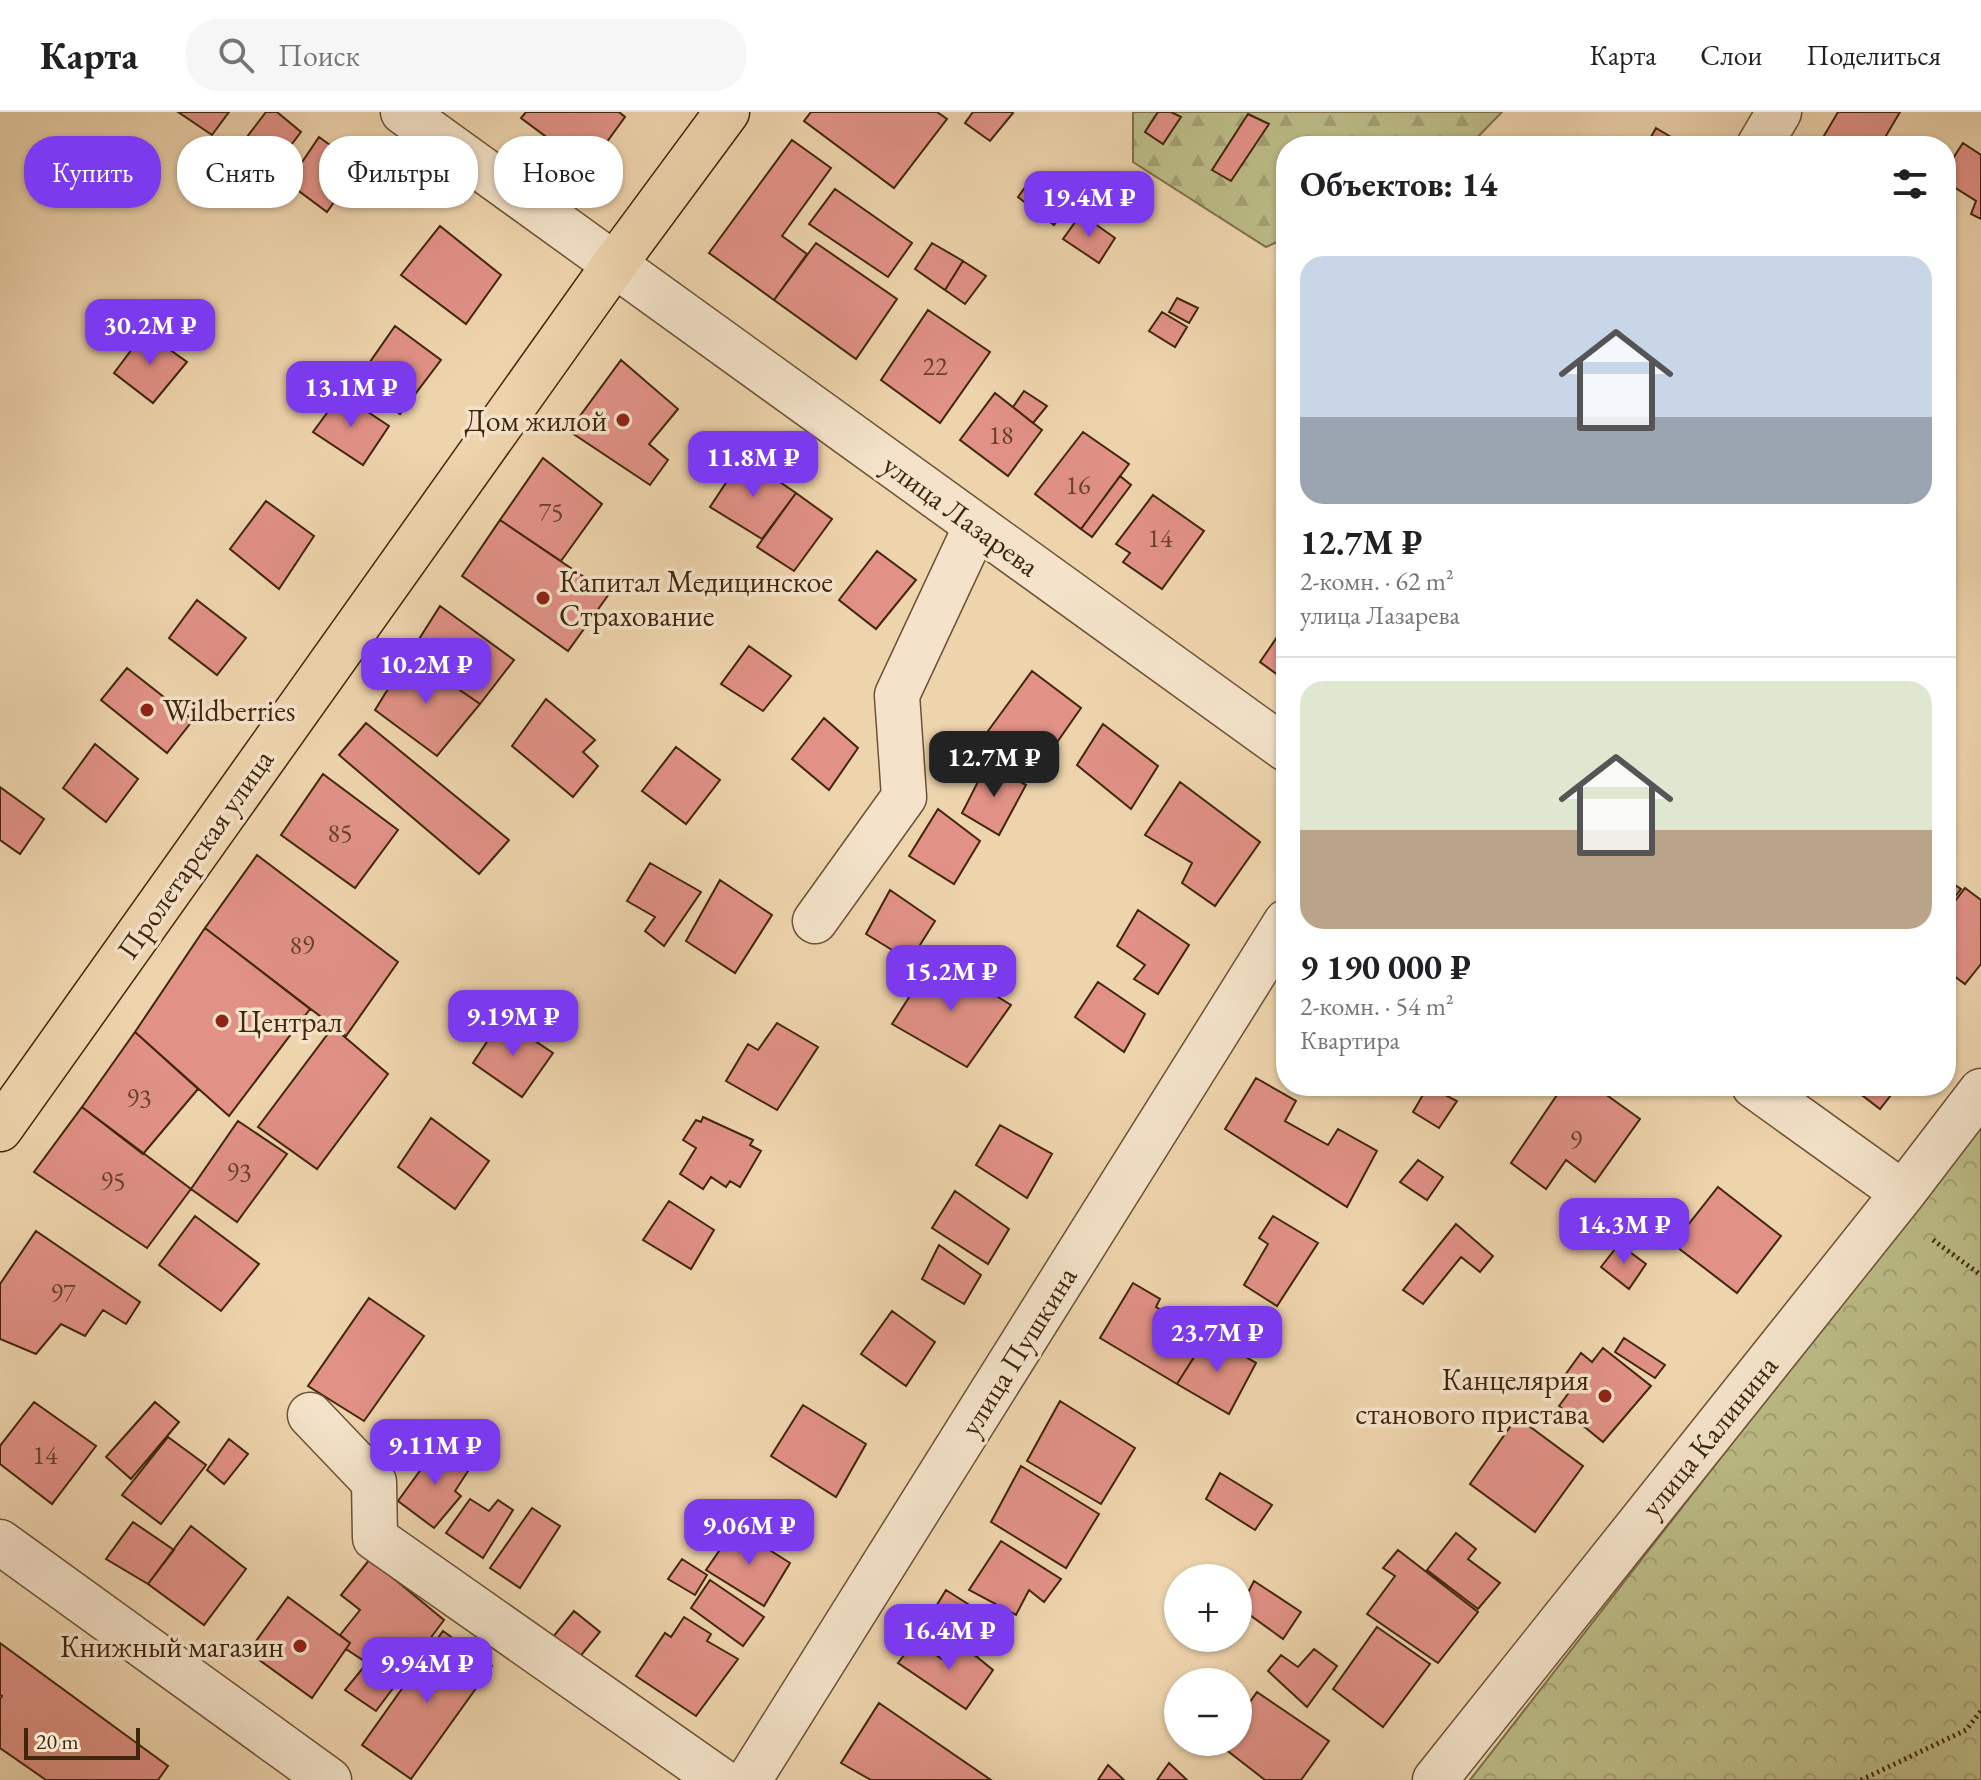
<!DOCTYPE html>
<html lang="ru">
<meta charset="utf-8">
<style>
:root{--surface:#fff;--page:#f6f6f6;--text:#202124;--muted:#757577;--line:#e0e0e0;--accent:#7c3aed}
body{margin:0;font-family:"EB Garamond",serif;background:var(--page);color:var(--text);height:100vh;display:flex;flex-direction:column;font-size:30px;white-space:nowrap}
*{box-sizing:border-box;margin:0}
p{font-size:26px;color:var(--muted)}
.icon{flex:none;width:44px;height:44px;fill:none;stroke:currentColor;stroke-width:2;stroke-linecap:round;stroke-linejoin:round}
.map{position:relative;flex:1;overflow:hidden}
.side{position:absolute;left:1276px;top:24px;width:680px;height:960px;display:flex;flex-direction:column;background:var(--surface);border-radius:32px;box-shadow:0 2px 6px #0004}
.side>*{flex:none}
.guide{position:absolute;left:24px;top:24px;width:760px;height:72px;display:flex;gap:16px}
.tools{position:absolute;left:1164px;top:1452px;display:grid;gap:16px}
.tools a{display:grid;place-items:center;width:88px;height:88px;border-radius:50%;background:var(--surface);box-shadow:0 2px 6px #0004;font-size:40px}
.scale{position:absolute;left:24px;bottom:20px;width:116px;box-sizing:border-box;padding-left:8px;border:4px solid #40260c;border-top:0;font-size:22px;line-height:28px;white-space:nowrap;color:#40260c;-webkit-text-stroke:6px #f4e3ca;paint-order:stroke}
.price{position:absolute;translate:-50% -68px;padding:0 18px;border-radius:16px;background:var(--accent);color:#fff;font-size:26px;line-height:52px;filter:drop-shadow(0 2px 4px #0008)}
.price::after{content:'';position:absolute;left:50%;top:48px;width:24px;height:18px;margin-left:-12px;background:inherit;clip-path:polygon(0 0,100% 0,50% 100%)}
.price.selected{background:#222;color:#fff}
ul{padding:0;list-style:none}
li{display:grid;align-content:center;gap:16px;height:424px;padding:0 24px}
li+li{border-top:2px solid var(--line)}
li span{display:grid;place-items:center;height:248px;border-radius:24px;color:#555}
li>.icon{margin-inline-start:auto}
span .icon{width:144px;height:144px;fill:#fffc;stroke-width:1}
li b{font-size:34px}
h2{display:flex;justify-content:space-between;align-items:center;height:96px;padding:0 24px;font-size:34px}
.tag{padding:0 28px;border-radius:32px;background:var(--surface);box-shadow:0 2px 6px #0004;font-size:28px;line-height:72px}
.tag.selected{background:var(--accent);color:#fff}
header{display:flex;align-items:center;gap:48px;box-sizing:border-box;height:112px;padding:0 40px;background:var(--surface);border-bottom:2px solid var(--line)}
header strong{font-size:38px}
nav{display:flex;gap:44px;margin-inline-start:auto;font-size:28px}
.search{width:560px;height:72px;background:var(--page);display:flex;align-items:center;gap:20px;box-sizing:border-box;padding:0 28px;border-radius:32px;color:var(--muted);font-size:30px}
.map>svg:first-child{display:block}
.forest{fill:url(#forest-firs);stroke:#7e714a;stroke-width:2}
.park{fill:url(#park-crowns);stroke:#7e714a;stroke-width:2}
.building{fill:#e19186;stroke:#40260c;stroke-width:2}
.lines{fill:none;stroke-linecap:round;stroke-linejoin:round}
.minor-casing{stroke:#6c5234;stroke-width:47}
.major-casing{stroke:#40260c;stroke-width:47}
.path{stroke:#40260c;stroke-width:5;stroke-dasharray:2 4;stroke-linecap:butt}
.minor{stroke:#f4e3ca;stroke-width:44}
.major{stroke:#eed4ad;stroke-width:44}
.poi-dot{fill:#8f2418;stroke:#f4e3ca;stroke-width:3}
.labels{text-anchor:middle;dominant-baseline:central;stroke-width:7;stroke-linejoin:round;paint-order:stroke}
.number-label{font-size:26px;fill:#68412a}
.poi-label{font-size:30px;fill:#40260c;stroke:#f4e3ca;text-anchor:end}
.street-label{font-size:30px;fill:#40260c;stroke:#f4e3ca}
</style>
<header>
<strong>Карта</strong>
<div class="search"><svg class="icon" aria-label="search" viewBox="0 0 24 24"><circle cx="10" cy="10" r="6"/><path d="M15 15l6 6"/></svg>Поиск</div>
<nav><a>Карта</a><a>Слои</a><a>Поделиться</a></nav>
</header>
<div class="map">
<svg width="1981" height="1668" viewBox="0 0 1981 1668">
<defs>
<pattern id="forest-firs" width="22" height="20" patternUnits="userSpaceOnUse" patternTransform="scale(2)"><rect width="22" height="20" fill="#bcbc87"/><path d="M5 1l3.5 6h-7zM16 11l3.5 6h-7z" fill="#a3a173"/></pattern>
<pattern id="park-crowns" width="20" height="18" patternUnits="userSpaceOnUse" patternTransform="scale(2)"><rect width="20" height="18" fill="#bcbc87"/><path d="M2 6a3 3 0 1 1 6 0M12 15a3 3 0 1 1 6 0" fill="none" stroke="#a3a173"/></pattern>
</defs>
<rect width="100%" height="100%" fill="#eed4ad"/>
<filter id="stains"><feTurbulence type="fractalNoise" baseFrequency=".0025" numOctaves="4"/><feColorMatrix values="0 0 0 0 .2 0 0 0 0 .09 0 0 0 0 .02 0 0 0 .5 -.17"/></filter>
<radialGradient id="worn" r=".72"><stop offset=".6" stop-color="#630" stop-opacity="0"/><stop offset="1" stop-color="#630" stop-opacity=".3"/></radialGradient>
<path class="forest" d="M1133,0H1502L1469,34H1286V126L1266,135L1133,50Z"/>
<path class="park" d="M1981,1011V1668H1470Z"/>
<path class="building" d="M178,0H229L212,23Z
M266,0H277L301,20L275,54L243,30Z
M526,0H619L625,5L588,56L521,6Z
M811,0H937L947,7L894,76L804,9Z
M973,0H1012L1013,1L990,29L965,11Z
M1158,0H1171L1181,5L1163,32L1145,20Z
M1838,0H1900L1880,34H1818Z
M1248,2L1269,12L1231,69L1212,58Z
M1656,16L1686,34H1646Z
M319,25L359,54L327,100L288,71Z
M792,28L831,56L782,124L807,142L774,188L709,141Z
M1963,31L1981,43V107L1971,102L1976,89L1946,70V57Z
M1031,67L1069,92L1054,113L1018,85Z
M835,77L912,131L888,165L809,112Z
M1081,102L1115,126L1099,151L1063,127Z
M440,114L501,163L466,212L401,163Z
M816,131L897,187L856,247L774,188Z
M932,131L963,149L945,178L915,157Z
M963,149L986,164L965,192L945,178Z
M1177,186L1198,196L1189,211L1169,200Z
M928,198L990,240L940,311L881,268Z
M1162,200L1187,215L1175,235L1149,219Z
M395,214L441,248L400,302L356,270Z
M145,220L187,250L153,291L114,261Z
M621,248L678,297L649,332L668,348L650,373L569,319Z
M1024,279L1047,294L1033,311L1013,295Z
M995,281L1042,318L1008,364L960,328Z
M341,282L389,314L363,353L313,320Z
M1083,320L1129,352L1081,417L1035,382Z
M743,345L796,381L762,427L710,395Z
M543,346L602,392L561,449L500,408Z
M1120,364L1131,373L1092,425L1081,417Z
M796,381L832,407L794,459L757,435Z
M1153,383L1204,419L1162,477L1123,450L1130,441L1116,432Z
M266,389L314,424L279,477L230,437Z
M500,408L609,482L568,539L462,464Z
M877,439L916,468L876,517L839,488Z
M197,488L246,526L217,563L169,526Z
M440,494L514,548L480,592L409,543Z
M1286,512V569L1260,550Z
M749,534L791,564L763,599L721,572Z
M409,543L480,592L437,644L375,598Z
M127,556L193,608L167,641L101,588Z
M1032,559L1081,596L1037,659L988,619Z
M546,587L595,628L583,640L598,654L573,685L512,634Z
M824,606L858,636L829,678L792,647Z
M366,611L509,728L479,762L339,643Z
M1103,612L1158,654L1131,697L1077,653Z
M95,632L138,667L106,710L63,676Z
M676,635L720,668L686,712L642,679Z
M987,652L1026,673L999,723L962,701Z
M323,662L398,718L355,776L281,723Z
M1180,670L1260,730L1215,794L1182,771L1192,751L1145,723Z
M0,675L44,707L20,742L0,728Z
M938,697L980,729L954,772L909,744Z
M257,743L398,850L346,924L205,816Z
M650,751L701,780L664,834L645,819L655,805L627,789Z
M1946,767L1961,777L1946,796Z
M720,768L772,803L735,861L686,829Z
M1965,776L1981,788V852L1965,872L1946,858V801Z
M890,778L935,809L910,849L866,822Z
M1138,798L1189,833L1158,882L1134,867L1145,853L1117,834Z
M205,816L310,897L229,1004L135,920Z
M934,846L1011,893L967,955L892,912Z
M1098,870L1145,902L1124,940L1075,905Z
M502,907L553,941L522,985L473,951Z
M777,911L818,935L777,998L726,969L748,932L758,938Z
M333,915L388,962L317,1057L258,1015Z
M135,920L198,977L143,1042L82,995Z
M1256,966L1296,989L1285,1009L1328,1033L1338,1017L1377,1039L1347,1095L1225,1017Z
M1428,974L1457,989L1439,1016L1413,1000Z
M1563,974H1594L1640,1007L1595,1070L1566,1048L1546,1077L1511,1051Z
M1850,974H1898L1880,997Z
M82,995L191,1077L147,1136L34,1060Z
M703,1005L753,1028L750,1033L761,1039L740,1075L730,1069L726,1075L711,1065L703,1077L680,1062L696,1036L683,1028L696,1008L701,1010Z
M431,1006L489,1049L455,1097L398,1055Z
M238,1009L287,1042L237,1110L191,1077Z
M1000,1013L1052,1042L1027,1086L976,1053Z
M1418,1048L1443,1065L1427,1088L1400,1070Z
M1718,1075L1781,1124L1737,1181L1673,1132Z
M955,1079L1009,1117L988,1152L932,1116Z
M669,1089L714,1118L691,1157L643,1128Z
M195,1104L259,1152L221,1199L159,1153Z
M1273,1104L1318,1131L1277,1194L1244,1173L1268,1132L1259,1126Z
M1456,1112L1493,1144L1480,1160L1461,1145L1423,1192L1403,1178Z
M36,1119L140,1190L126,1212L103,1198L85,1224L61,1212L36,1242L0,1227V1172Z
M1619,1132L1646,1152L1629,1177L1601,1155Z
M939,1133L981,1163L964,1192L922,1167Z
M1133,1171L1160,1187L1156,1195L1183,1210L1186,1203L1203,1212L1200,1218L1208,1223L1177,1272L1100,1226Z
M369,1186L424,1224L364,1309L308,1274Z
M892,1199L935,1230L906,1274L861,1242Z
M1208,1223L1256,1251L1229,1302L1177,1272Z
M1624,1226L1665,1253L1655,1266L1615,1240Z
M1603,1236L1651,1274L1603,1330L1559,1294L1576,1271L1565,1263L1581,1241L1592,1250Z
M1060,1289L1135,1336L1101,1392L1027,1349Z
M34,1290L96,1334L52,1392L0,1352V1334Z
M155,1290L179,1310L131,1367L106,1345Z
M803,1293L866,1332L836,1385L771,1344Z
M1517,1305L1583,1354L1535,1420L1470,1372Z
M168,1325L206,1353L161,1412L122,1383Z
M229,1327L248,1342L224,1372L207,1358Z
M438,1334L470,1356L455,1379L461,1384L434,1416L398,1389Z
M1021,1354L1099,1402L1066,1456L991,1410Z
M1220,1361L1272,1393L1255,1418L1206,1387Z
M470,1387L489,1399L498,1388L513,1398L483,1446L446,1421Z
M532,1396L560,1414L520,1476L490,1456Z
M133,1410L174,1438L148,1472L106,1447Z
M191,1414L246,1457L204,1513L148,1472Z
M735,1416L790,1451L764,1494L706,1458Z
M1456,1421L1476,1437L1468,1447L1500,1471L1478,1497L1427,1458Z
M1001,1429L1061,1467L1044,1490L1029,1478L1016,1503L969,1478Z
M1398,1438L1478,1500L1438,1551L1367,1502L1395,1464L1383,1456Z
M370,1447L444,1508L376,1599L345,1578L367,1551L346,1537L350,1531L340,1523L360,1498L341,1483Z
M682,1447L707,1463L695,1483L668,1467Z
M710,1468L764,1505L743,1534L691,1496Z
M1254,1469L1301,1500L1283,1527L1240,1496Z
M946,1478L1001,1513L977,1545L958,1534L948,1551L915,1529Z
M288,1485L350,1531L312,1586L248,1540Z
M574,1499L600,1520L578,1547L552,1526Z
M684,1505L711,1522L707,1529L738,1547L696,1604L636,1564L665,1521L671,1525Z
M1377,1515L1430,1552L1383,1615L1333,1577Z
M443,1519L492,1554L411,1667L362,1633Z
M915,1529L948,1551L958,1534L977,1545L993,1558L966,1597L898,1551Z
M0,1531L168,1654L158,1668H46L0,1636V1587L2,1584L0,1583Z
M1314,1537L1337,1554L1307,1595L1268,1559L1281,1543L1298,1555Z
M1257,1580L1329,1629L1301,1668H1265L1220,1633L1222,1630H1238V1607Z
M879,1591L991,1668H871L841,1651Z
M1169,1651L1187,1668H1157Z
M1108,1653L1124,1668H1098Z"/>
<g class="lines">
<g class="minor-casing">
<path id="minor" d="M403,0L1286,637
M1759,34L1779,0
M815,809L904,685L897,583L976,414
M1754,974L1903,1081
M310,1303L374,1370L375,1426L720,1668
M0,1430L329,1668
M749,1668L1286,810
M1435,1668L1903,1081L1981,979"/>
</g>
<g class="major-casing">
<path id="major" d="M0,1017L614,153L727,0"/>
</g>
<path class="path" d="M1933,1128L1981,1163
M1861,1668L1966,1618L1981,1599"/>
<use href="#minor" class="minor"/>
<use href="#major" class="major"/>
</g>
<g class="poi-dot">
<circle cx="623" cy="308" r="8"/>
<circle cx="543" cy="486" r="8"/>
<circle cx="147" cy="598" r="8"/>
<circle cx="222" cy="909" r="8"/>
<circle cx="1605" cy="1284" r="8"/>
<circle cx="300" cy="1534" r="8"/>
</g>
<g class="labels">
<g class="number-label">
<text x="935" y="254">22</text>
<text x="1001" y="323">18</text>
<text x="1078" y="373">16</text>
<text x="551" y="400">75</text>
<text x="1160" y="426">14</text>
<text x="340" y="721">85</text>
<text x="302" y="833">89</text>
<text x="139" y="986">93</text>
<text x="1576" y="1028">9</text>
<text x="239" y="1060">93</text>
<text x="113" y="1069">95</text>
<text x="63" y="1181">97</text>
<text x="45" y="1343">14</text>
</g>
<g class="poi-label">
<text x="607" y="308">Дом жилой</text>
<text x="559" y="469" text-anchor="start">Капитал Медицинское<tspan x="559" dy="34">Страхование</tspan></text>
<text x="163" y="598" text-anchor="start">Wildberries</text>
<text x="238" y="909" text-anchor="start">Централ</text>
<text x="1589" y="1267">Канцелярия<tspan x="1589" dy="34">станового пристава</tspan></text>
<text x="284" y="1534">Книжный магазин</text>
</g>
<g class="street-label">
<text transform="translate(961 403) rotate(36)">улица Лазарева</text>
<text transform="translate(195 742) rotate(-55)">Пролетарская улица</text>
<text transform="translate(1018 1239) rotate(-58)">улица Пушкина</text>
<text transform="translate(1709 1324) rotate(-51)">улица Калинина</text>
</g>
</g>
<rect width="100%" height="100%" filter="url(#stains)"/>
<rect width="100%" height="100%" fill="url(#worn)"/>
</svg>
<div class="tools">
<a>+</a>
<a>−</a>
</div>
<div class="scale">20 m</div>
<b class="price" style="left:1089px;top:127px">19.4M ₽</b>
<b class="price" style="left:150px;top:255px">30.2M ₽</b>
<b class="price" style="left:351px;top:317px">13.1M ₽</b>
<b class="price" style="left:753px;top:387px">11.8M ₽</b>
<b class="price" style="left:426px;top:594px">10.2M ₽</b>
<b class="price selected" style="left:994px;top:687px">12.7M ₽</b>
<b class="price" style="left:951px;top:901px">15.2M ₽</b>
<b class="price" style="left:513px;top:946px">9.19M ₽</b>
<b class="price" style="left:1624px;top:1154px">14.3M ₽</b>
<b class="price" style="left:1217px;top:1262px">23.7M ₽</b>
<b class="price" style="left:435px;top:1375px">9.11M ₽</b>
<b class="price" style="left:749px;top:1455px">9.06M ₽</b>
<b class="price" style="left:949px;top:1560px">16.4M ₽</b>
<b class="price" style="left:427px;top:1593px">9.94M ₽</b>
<div class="guide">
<a class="tag selected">Купить</a>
<a class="tag">Снять</a>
<a class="tag">Фильтры</a>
<a class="tag">Новое</a>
</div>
<section class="side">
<h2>Объектов: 14<svg class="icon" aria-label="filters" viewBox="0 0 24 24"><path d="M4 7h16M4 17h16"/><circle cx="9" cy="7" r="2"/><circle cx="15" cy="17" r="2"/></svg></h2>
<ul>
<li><span style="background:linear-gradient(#c9d6e8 65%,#9aa5b1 0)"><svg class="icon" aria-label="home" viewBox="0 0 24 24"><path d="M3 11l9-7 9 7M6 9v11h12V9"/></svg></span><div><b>12.7M ₽</b><p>2-комн. · 62 m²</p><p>улица Лазарева</p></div></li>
<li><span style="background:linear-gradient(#dfe7d0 60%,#b9a48a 0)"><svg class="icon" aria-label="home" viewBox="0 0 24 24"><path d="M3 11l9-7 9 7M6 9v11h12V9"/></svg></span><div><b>9 190 000 ₽</b><p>2-комн. · 54 m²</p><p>Квартира</p></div></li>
</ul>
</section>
</div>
